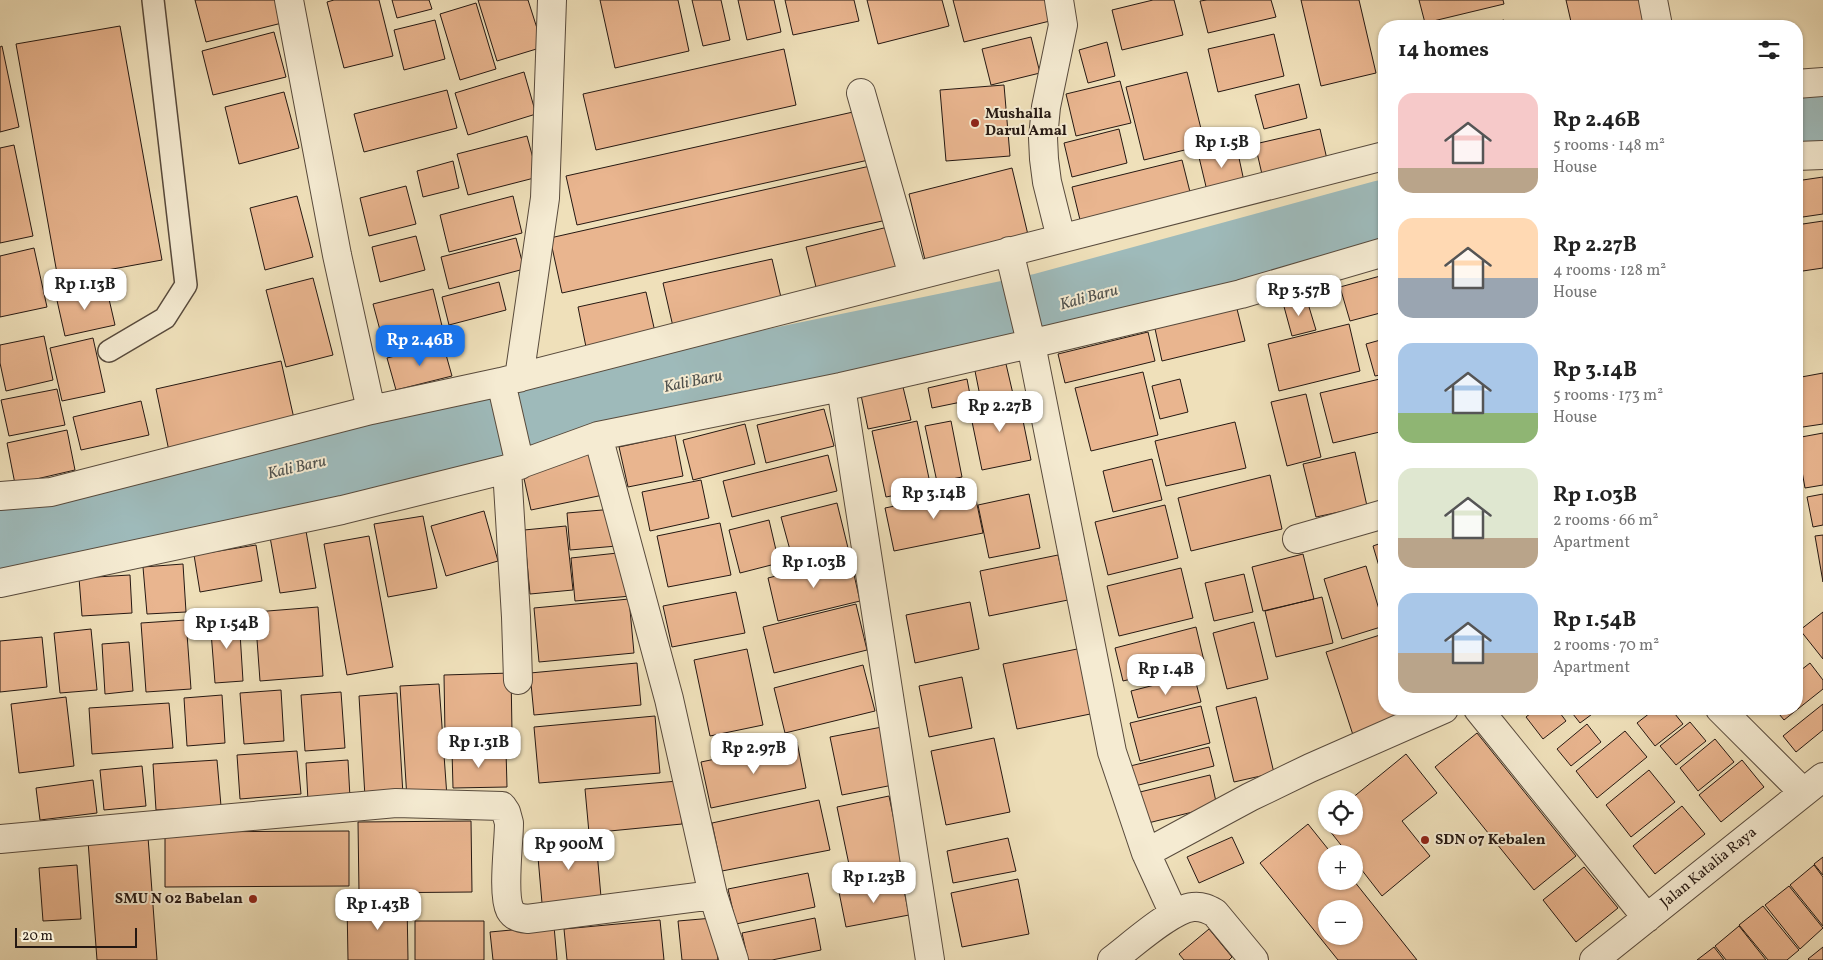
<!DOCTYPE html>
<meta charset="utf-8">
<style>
:root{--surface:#fff;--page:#f2f2f2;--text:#222;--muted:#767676;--accent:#1a73e8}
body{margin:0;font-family:Vollkorn,serif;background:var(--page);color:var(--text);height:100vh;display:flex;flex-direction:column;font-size:19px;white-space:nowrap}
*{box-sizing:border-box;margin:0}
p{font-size:16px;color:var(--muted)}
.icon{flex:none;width:28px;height:28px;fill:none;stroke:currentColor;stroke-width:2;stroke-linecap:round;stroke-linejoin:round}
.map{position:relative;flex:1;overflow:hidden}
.sheet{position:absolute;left:1378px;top:20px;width:425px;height:695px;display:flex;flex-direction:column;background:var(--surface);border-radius:20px;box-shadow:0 1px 4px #0004}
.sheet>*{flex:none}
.buttons{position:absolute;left:1318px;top:790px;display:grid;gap:10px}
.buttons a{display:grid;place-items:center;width:45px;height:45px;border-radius:50%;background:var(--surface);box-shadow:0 1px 4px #0004;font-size:25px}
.scale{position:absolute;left:15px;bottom:12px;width:122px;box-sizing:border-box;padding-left:5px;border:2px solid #251812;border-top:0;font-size:14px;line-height:18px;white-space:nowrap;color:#251812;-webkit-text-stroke:4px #f5ebd2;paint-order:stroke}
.price{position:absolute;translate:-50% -42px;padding:0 11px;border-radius:10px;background:#fff;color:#222;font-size:16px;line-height:32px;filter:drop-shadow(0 1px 2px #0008)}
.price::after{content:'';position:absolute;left:50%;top:30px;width:15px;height:11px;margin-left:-8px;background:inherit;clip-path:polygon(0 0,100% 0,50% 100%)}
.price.current{background:var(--accent);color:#fff}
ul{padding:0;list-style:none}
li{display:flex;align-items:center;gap:15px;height:125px;padding:0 20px}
li span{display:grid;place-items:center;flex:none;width:140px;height:100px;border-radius:15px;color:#555}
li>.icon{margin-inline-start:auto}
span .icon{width:60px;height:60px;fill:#fffc;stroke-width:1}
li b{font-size:21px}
h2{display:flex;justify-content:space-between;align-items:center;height:60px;padding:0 20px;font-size:21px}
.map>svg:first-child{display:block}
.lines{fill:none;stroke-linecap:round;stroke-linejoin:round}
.river{stroke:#9ebaba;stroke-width:74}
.building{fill:#e9b58f;stroke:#251812;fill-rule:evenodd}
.service-casing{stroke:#584a3c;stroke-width:24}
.minor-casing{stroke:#584a3c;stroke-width:30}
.service{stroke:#f5ebd2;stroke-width:21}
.minor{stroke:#f5ebd2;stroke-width:28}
.poi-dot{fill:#8f2418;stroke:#f5ebd2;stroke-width:2}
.labels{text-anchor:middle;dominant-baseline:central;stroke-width:4;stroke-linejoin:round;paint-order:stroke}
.poi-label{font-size:15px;font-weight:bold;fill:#251812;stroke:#f5ebd2;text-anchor:start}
.street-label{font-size:15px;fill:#251812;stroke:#f5ebd2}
.water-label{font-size:16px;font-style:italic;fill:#4f514d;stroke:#f5ebd2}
</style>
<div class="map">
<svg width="1823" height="960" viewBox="0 0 1823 960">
<rect width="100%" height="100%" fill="#efe0ba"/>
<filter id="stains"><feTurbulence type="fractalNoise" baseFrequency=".004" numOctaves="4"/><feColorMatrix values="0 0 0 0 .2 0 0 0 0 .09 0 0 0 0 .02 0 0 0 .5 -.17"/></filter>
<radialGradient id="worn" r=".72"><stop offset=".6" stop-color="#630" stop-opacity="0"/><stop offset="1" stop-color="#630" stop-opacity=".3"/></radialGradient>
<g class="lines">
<path class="river" d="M1796,119L1823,120
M0,538L419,439L1043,310L1384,217"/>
</g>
<path class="building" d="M195,0H281L286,22L206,42Z
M334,0H379L393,56L344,68L327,2Z
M392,0H429L432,9L397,18Z
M478,0H528L543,47L497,61Z
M600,0H678L689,51L615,68Z
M692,0H721L730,40L703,46Z
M738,0H774L781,32L747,40Z
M785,0H854L859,21L793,35Z
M867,0H942L949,26L878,44Z
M953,0H1049L1054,20L964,42Z
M1153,0H1174L1183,35L1122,50L1112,10Z
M1207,0H1271L1276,17L1208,33L1200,1Z
M1301,0H1359L1376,73L1321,86Z
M1419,0H1503L1504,4L1425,23Z
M1566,0H1646L1652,26H1572Z
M476,3L496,69L460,80L440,14Z
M435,20L445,59L404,70L394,30Z
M1504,20L1506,26H1478Z
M120,26L162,260L58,279L16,44Z
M274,32L286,77L213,95L202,51Z
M1274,34L1284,76L1218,92L1208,49Z
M1031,37L1040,73L991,85L982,49Z
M1107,42L1115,76L1088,83L1079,50Z
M2,46L19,127L0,132V47Z
M784,49L796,105L596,150L583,94Z
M524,72L536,114L468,135L455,93Z
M1187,72L1205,145L1144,160L1126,87Z
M1120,81L1131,123L1076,136L1066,94Z
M1299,84L1307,118L1264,129L1255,95Z
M1004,85L1010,156L946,161L940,90Z
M447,90L457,128L364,152L354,114Z
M284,92L299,148L239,164L225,107Z
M862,110L873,159L577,225L566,176Z
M1119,129L1127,163L1072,177L1064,143Z
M1320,129L1329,168L1264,183L1255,144Z
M527,136L538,177L468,195L457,154Z
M1236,144L1245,186L1208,195L1198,153Z
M14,145L33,236L0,243V148Z
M1182,160L1192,200L1082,228L1072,187Z
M453,161L459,188L423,197L417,171Z
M879,164L891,219L562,293L550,238Z
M1012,168L1029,239L926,264L909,194Z
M1823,177V214L1796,218V181Z
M406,186L416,224L369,236L360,198Z
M297,196L313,257L265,270L250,208Z
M513,196L522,233L449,252L440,215Z
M1823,221V268L1796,272V225Z
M892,226L903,273L818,295L806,247Z
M416,236L425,270L380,282L372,247Z
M516,238L524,269L449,289L441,257Z
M34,248L47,307L0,317V256Z
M772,259L783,306L674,331L663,283Z
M1384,275V312L1350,321L1340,287Z
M313,278L333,355L286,367L266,290Z
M499,282L506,310L449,325L442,297Z
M106,286L115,325L65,336L56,296Z
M433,289L443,330L384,345L373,304Z
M646,292L655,332L586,347L578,307Z
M1306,297L1316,330L1292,336L1283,303Z
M1236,305L1245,341L1162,361L1154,324Z
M1349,324L1360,371L1279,391L1268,344Z
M1148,332L1155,361L1065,383L1058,354Z
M44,336L53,380L6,391L0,363V345Z
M93,338L105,392L62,401L50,348Z
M1384,339V374L1375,376L1366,344Z
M443,344L452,376L396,390L387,358Z
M281,361L295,423L169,451L156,389Z
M1006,364L1013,394L981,401L975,371Z
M1143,372L1158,435L1091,451L1075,388Z
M1823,373V424L1796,428V378Z
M1384,378V431L1333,443L1320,393Z
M967,379L971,400L932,408L928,388Z
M1180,379L1188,412L1160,419L1152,386Z
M903,387L911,420L868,429L861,395Z
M57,389L65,425L9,436L1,400Z
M1306,394L1321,457L1287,466L1271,402Z
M1018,396L1031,460L982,470L969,407Z
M141,401L149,435L81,450L73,417Z
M824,409L834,446L766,463L757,425Z
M917,421L931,488L886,497L872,431Z
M951,421L962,477L937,482L925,426Z
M1235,422L1246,468L1166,486L1155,441Z
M745,424L755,464L693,480L683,440Z
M67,430L75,470L15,484L7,443Z
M1823,433V485L1805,488L1796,438Z
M675,435L683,476L628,487L619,447Z
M599,450L608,494L531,510L521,465Z
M1355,452L1367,506L1316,517L1303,464Z
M828,455L837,491L732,517L723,481Z
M1152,459L1162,500L1113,512L1103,471Z
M1270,475L1282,529L1191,551L1178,498Z
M701,480L709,518L650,531L642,492Z
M974,490L983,533L894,551L885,508Z
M1029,494L1040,548L989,558L978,505Z
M1823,494V525L1813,527L1807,497Z
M837,503L848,548L793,561L781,517Z
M1165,505L1178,558L1108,575L1095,522Z
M614,509L617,546L570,550L567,513Z
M484,511L498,561L446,576L431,526Z
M423,516L437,588L388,597L374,524Z
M769,520L779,563L740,573L729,530Z
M720,523L731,575L668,587L657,536Z
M566,526L573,590L530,594L524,530Z
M306,531L316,588L280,593L270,537Z
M1823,535V582L1815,536Z
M369,536L393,667L347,675L324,544Z
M1384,542V583L1373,546Z
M256,545L262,581L200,592L194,555Z
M627,552L631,596L575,601L571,558Z
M1303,554L1314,599L1263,611L1252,567Z
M1058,555L1068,600L989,616L980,571Z
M850,557L860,601L778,621L768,578Z
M183,564L186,612L147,614L143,567Z
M1366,566L1384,626L1342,639L1324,579Z
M1181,568L1193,618L1119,636L1107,586Z
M1244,574L1253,612L1214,621L1205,583Z
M130,575L132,613L82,616L79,578Z
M736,592L745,633L672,647L663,606Z
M1322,597L1333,643L1276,657L1265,611Z
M629,599L634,653L539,662L534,608Z
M970,602L979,649L915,663L906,615Z
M856,604L867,650L774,673L763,627Z
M318,607L323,676L260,681L255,612Z
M1823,612V659L1800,630Z
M239,617L243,681L215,683L210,619Z
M186,620L191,689L146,692L141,623Z
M1254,622L1268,679L1227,689L1213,633Z
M1196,627L1204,661L1123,681L1115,648Z
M91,629L97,690L60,693L54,633Z
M1380,635L1384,647V709H1404L1407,718L1353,735L1326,652Z
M42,637L47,687L0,692V641Z
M129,642L133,691L105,694L102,644Z
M1087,647L1100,712L1017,729L1003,664Z
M747,649L763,725L710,736L694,660Z
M637,663L641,705L534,715L530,673Z
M1810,663L1823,680V689L1784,720L1775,709H1796V674Z
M863,665L875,711L785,733L774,688Z
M511,673L512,732L445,734L444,675Z
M1194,675L1201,702L1138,718L1131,691Z
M962,677L972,728L929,737L919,686Z
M439,684L447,797L407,799L400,686Z
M281,690L284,741L244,744L240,693Z
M341,692L345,748L305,751L301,695Z
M397,693L403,795L365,797L359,696Z
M222,695L225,743L187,746L184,698Z
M66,697L74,766L19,773L11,704Z
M1256,697L1274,773L1234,782L1216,707Z
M169,703L173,748L92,754L89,708Z
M1823,704V730L1796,752L1783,736Z
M1201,706L1210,743L1140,761L1130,723Z
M1536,709H1557L1566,721L1543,739L1526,717Z
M1569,709H1599L1580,723Z
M1655,709H1671L1683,724L1655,746L1637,723Z
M655,716L660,773L539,783L534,727Z
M1690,722L1706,741L1676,765L1660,746Z
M1587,724L1601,742L1571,766L1557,749Z
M882,727L893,785L842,795L830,737Z
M1625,731L1647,757L1597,798L1576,771Z
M1477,733L1576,856L1534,890L1435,767Z
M994,738L1010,812L946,825L931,751Z
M1715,739L1734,762L1698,791L1680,768Z
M797,742L806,788L711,808L701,762Z
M1209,747L1214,766L1131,787L1126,767Z
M452,750H506L507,787L453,788Z
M297,751L301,794L240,799L237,755Z
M1406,754L1437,793L1402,821L1430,856L1382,896L1354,860V854H1348L1326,826H1354V799H1351Z
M217,760L221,806L156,810L153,764Z
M348,760L350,798L308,801L306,763Z
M1742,760L1764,787L1721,822L1699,795Z
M142,766L146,806L104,810L100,770Z
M1649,770L1675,802L1631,837L1606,805Z
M1210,775L1217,806L1148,823L1140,792Z
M93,780L97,813L40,820L36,788Z
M678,781L682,824L589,833L585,789Z
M889,796L904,868L852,879L837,807Z
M819,800L830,850L722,871L712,823Z
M1682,806L1705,834L1655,874L1633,846Z
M471,821L472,892L359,893L358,822Z
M1308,824L1332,854H1326V881H1354L1417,960H1338L1260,863ZM1326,909H1354V936H1326Z
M349,831V886L165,887V832Z
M148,837L157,960H97L88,841Z
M1232,837L1244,863L1199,883L1187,857Z
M1008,838L1016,871L953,883L947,851Z
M596,840L601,897L542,903L537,846Z
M1823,857V875L1814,864Z
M77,865L81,919L43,921L39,868Z
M1814,865L1823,877V926L1790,885Z
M1584,867L1618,908L1576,942L1543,900Z
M808,873L815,907L736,924L728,889Z
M1018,879L1029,934L962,947L951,893Z
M902,880L909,915L846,927L839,892Z
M1789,886L1823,928L1800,949L1765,905Z
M407,902L408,960H348L347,903Z
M1763,906L1799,950L1787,960H1768L1739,925Z
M713,918L718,960H682L678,921Z
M815,918L821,950L772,960H748L742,933Z
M660,920L664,960H567L564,929Z
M415,921H484V960H415Z
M554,926L557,960H493L490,932Z
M1739,926L1766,960H1726L1715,946Z
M1209,929L1232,957L1229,960H1184L1179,954Z
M1714,947L1724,960H1697Z
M1823,947V960H1809L1808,959Z"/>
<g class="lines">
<g class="service-casing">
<path id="service" d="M109,351L165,318L186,285L153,0"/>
</g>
<g class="minor-casing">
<path id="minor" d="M289,0L337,255L371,410
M1059,0L1063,25L1046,107L1043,138L1044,159L1047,182L1061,238
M1653,0L1658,26
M1796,84L1823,82
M861,93L913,276
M1796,156L1823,155
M1009,251L1029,334L1112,752L1146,853L1174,914
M519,378L545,198L552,0
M501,382L520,465
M841,387L930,960
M598,436L669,699L713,895L734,960
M507,469L516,617L518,680
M0,496L51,492L371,410L501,382L1384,156
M1297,539L1384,514
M0,583L342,510L507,469L598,436L841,387L1030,344L1241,294L1384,252
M1478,709L1647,918
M1720,709L1803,792
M0,839L396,803L502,806L506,812L509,823C509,843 502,894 510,910C514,917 520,918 527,919L713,895
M1146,853L1250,797L1310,768L1444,709
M1112,960C1131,946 1171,909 1193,907C1202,906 1208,909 1215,913L1254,960
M1594,960L1823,777"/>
</g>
<use href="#service" class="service"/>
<use href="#minor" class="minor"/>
</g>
<g class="poi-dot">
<circle cx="975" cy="123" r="5"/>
<circle cx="1425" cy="840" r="5"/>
<circle cx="253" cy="899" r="5"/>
</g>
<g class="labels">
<g class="poi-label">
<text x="985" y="114">Mushalla<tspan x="985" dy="17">Darul Amal</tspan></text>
<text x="1435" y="840">SDN 07 Kebalen</text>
<text x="243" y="899" text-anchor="end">SMU N 02 Babelan</text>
</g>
<g class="street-label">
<text transform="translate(1709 868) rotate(-39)">Jalan Katalia Raya</text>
</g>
<g class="water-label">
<text transform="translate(1089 298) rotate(-15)">Kali Baru</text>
<text transform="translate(693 382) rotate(-12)">Kali Baru</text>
<text transform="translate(297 468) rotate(-13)">Kali Baru</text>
</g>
</g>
<rect width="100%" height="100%" filter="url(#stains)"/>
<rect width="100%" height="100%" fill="url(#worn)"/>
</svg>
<div class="buttons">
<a><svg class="icon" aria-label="locate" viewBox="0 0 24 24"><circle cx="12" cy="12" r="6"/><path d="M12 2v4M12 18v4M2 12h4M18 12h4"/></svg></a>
<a>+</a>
<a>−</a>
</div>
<div class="scale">20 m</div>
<b class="price" style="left:1222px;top:169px">Rp 1.5B</b>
<b class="price" style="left:85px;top:311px">Rp 1.13B</b>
<b class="price" style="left:1299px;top:317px">Rp 3.57B</b>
<b class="price current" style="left:420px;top:367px">Rp 2.46B</b>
<b class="price" style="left:1000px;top:433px">Rp 2.27B</b>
<b class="price" style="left:934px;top:520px">Rp 3.14B</b>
<b class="price" style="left:814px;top:589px">Rp 1.03B</b>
<b class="price" style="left:227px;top:650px">Rp 1.54B</b>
<b class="price" style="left:1166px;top:696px">Rp 1.4B</b>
<b class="price" style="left:479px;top:769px">Rp 1.31B</b>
<b class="price" style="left:754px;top:775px">Rp 2.97B</b>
<b class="price" style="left:569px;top:871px">Rp 900M</b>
<b class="price" style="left:874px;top:904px">Rp 1.23B</b>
<b class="price" style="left:378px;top:931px">Rp 1.43B</b>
<section class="sheet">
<h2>14 homes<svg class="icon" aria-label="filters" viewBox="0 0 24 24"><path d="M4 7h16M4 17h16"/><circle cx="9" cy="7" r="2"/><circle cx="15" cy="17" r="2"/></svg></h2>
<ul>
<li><span style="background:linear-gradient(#f6c9c9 75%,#b9a48a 0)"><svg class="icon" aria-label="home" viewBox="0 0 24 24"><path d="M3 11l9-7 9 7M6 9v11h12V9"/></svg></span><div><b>Rp 2.46B</b><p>5 rooms · 148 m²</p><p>House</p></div></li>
<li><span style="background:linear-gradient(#ffd9b3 60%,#9aa5b1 0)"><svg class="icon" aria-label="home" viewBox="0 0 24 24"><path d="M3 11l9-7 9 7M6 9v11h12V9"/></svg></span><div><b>Rp 2.27B</b><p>4 rooms · 128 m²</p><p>House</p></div></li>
<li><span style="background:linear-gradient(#a9c7e8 70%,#8fb573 0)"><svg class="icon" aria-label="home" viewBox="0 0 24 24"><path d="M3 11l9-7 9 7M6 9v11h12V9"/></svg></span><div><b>Rp 3.14B</b><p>5 rooms · 173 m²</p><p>House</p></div></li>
<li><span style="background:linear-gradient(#dfe7d0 70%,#b9a48a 0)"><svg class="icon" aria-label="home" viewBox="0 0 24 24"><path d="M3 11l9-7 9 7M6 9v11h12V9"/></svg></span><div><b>Rp 1.03B</b><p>2 rooms · 66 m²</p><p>Apartment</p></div></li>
<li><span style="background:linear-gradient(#a9c7e8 60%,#b9a48a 0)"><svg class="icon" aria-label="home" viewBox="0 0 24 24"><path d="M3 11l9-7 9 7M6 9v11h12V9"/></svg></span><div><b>Rp 1.54B</b><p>2 rooms · 70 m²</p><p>Apartment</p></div></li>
</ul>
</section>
</div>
